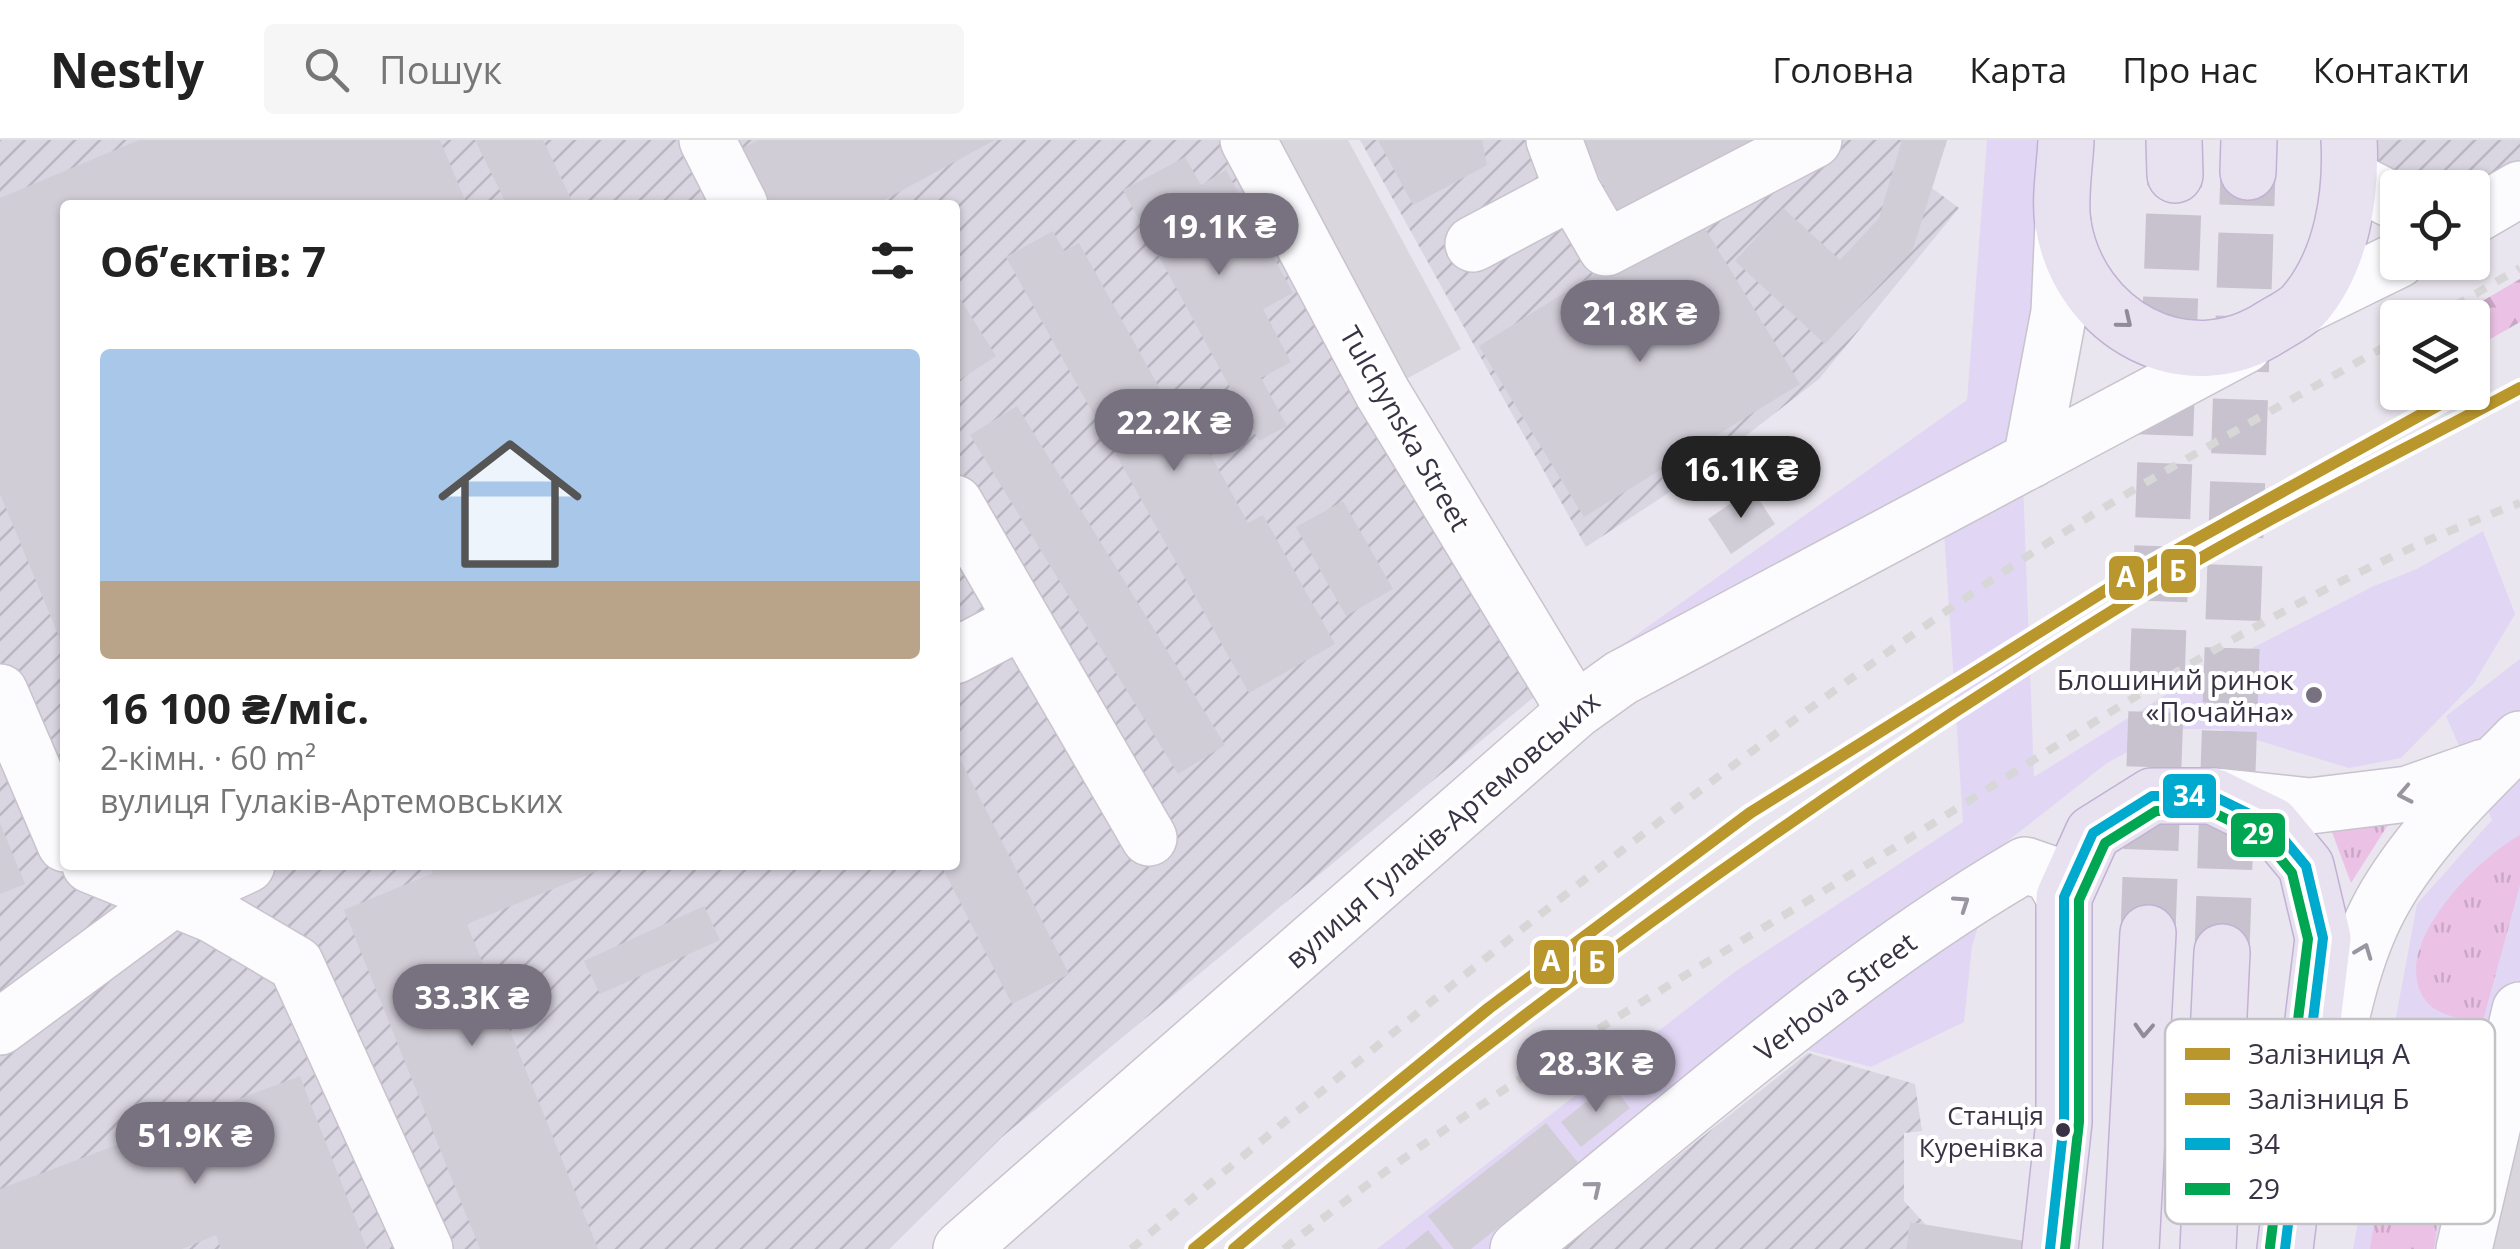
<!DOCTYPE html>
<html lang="uk">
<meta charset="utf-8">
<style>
:root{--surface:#fff;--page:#f6f6f6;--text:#222;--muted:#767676;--line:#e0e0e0;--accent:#777180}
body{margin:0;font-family:"Open Sans",sans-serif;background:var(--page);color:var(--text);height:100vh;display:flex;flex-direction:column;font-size:38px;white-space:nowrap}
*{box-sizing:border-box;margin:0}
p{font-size:32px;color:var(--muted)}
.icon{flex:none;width:55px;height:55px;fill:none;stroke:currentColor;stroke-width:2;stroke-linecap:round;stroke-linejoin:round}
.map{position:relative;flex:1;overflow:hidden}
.details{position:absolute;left:60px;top:60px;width:900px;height:670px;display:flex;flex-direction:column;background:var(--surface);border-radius:10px;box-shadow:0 2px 8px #0004}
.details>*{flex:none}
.buttons{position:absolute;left:2380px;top:30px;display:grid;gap:20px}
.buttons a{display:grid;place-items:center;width:110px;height:110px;border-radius:10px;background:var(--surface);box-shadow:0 2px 8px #0004;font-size:50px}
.price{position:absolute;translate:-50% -85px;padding:0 22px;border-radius:35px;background:var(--accent);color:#fff;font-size:32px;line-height:65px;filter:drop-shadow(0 2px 5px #0008)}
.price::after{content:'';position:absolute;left:50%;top:60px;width:30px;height:22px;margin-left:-15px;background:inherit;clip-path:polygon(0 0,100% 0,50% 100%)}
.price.on{background:#222;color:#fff}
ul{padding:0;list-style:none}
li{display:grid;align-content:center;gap:20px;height:530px;padding:0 40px}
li+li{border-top:2px solid var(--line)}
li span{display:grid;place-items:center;height:310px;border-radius:10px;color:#555}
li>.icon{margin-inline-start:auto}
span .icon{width:180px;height:180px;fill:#fffc;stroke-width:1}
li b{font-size:42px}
h2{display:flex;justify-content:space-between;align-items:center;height:120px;padding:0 40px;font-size:42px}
header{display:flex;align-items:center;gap:60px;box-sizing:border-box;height:140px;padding:0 50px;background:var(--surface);border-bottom:2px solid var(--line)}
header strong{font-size:48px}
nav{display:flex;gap:55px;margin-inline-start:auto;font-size:35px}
.search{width:700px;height:90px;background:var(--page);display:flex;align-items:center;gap:25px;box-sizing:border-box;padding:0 35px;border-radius:10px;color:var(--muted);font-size:38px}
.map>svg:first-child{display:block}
.commercial{fill:#e1d6f4}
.industrial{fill:url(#industrial-furrows);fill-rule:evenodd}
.grass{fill:url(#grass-tufts)}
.forest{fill:url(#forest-firs)}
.parking{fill:#d9d6de}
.building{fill:#d1cdd7}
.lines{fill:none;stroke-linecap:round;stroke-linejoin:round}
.major-tunnel{stroke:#c7c2cd;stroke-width:55;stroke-dasharray:55 28;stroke-linecap:butt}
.minor-casing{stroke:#c8c3cd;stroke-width:58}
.major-casing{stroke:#c1b1d4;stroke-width:58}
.minor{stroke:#fcfbfd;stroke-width:55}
.major{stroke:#e8e2f0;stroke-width:55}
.rail{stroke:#d7d7d8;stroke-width:8;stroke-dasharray:12 12;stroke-linecap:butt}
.bus-1-casing{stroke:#fff;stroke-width:18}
.bus-2-casing{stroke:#fff;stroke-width:18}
.bus-1{stroke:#00a9ce;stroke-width:10}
.bus-2{stroke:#00a651;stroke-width:10}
.rail-1-casing{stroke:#fff;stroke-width:20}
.rail-2-casing{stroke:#fff;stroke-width:20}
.rail-1{stroke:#ba972c;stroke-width:12}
.rail-2{stroke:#ba972c;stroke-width:12}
.oneway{stroke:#908a9a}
.oneway2{stroke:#9a96a1}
.poi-dot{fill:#777180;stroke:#fff;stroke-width:4}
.bus-dot{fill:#393245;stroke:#fff;stroke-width:4}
.labels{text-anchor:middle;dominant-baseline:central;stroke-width:8;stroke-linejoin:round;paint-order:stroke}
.bus-label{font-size:26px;fill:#393245;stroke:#fff;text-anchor:end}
.street-label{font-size:28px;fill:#393245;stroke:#fff}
.poi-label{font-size:28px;fill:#393245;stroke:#fff;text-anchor:end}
.key{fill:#fff;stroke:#c4c2c7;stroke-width:2.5}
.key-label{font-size:28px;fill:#393245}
.line-badge{stroke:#fff;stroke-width:4}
.badge-label{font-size:28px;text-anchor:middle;font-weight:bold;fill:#fff}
</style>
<header>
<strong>Nestly</strong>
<div class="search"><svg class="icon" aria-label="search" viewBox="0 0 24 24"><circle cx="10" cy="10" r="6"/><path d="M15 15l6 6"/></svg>Пошук</div>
<nav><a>Головна</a><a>Карта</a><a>Про нас</a><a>Контакти</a></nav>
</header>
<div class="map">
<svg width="2520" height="1109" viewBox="0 0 2520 1109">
<defs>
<pattern id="industrial-furrows" width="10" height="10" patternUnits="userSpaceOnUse" patternTransform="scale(2.5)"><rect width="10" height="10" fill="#d9d5e1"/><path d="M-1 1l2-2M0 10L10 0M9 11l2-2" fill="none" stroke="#bbb7c2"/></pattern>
<pattern id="grass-tufts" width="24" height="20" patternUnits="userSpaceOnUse" patternTransform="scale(2.5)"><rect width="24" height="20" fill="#ebc2e5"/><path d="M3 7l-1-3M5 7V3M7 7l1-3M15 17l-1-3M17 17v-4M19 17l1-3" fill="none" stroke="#caa7c6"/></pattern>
<pattern id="forest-firs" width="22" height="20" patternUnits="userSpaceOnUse" patternTransform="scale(2.5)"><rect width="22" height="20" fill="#ebc2e5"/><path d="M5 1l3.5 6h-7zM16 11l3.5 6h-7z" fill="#caa7c6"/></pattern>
</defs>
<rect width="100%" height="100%" fill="#eae6ef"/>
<path class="commercial" d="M1987,0H2047L2022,314L2034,637L2189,540L2374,446L2417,429L2483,391L2515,474L2474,543L2401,618L2349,628L2220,589H2170L2107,623L2004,704L1972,806L1964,882L1871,927L1807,910L1556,1109H1377L1736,831L1963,682L1944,391L1588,529L1967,260Z
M2520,519V1109H2353L2417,764L2492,680L2446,576Z"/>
<path class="industrial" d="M0,0H1244L1540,552L1002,997L889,1109H0ZM65,65H955V725H65Z
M1360,0H1947L1932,48L1959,68L1819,239L1691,338L1586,407Z
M2375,0H2520V34L2472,48L2404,47L2377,36Z
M1808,913L1915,944L1922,991L1904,993V1061L1926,1085L1910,1082L1906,1109H1561Z"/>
<path class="grass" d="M2393,677L2351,743L2329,684Z
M2520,695V745L2482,884C2465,879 2437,876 2426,861C2386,808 2478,718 2520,695Z
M2430,983L2449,986L2434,1109H2370L2384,1022L2394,998Z"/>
<path class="forest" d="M2520,139V182L2473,209L2472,178L2455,177Z"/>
<path class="parking" d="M1256,0H1348L1461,209L1388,249Z
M2520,971V1109H2485Z"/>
<path class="building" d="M139,0H440L467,65H65V511L0,354V58Z
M475,0H543L574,65H507Z
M758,0H995L875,65H771L741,9Z
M1378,0H1482L1487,25L1413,65Z
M1580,0H1762L1619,74Z
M1902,0H1947L1913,109L1825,204L1735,121L1783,68L1840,120L1879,78Z
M1185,17L1201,45L1226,30L1293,153L1263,169L1291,222L1261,238L1287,286L1259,301L1123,50Z
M1695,72L1800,244L1584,377L1479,206Z
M1053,91L1064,111L1079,103L1190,303L1201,297L1248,383L1263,375L1335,504L1249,553L1006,117Z
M955,151L996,216L955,243Z
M1017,266L1225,605L1178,634L970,295Z
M1752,349L1775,384L1731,414L1708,379Z
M1343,361L1393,449L1346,476L1296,387Z
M955,609L1069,834L1012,864L941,725H955Z
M0,683L25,744L0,754Z
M430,725H612L467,784L598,1109H480L344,770L433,733Z
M704,766L720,800L600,854L584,821Z
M300,936L367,1109H221L216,1095L182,1109H0V1049Z
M1610,943L1630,968L1581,1007L1561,982Z
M1546,983L1579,1024L1471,1109H1454L1428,1076Z
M1910,1082L2025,1101L2024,1109H1906Z
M1428,1090L1443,1109H1405Z"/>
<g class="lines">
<path class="major-tunnel" d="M2148,793L2175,35
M2222,812L2248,32"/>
<g class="minor-casing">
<path id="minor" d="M707,0L740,65
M1248,0L1382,252L1575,571
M2351,39L2398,63
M1573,51L1606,108L1814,0
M2472,77L2520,49
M1473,104L1573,51L1554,0
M2304,166L2398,120
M2031,320L2059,172L2063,83
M955,363L1149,698
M955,516L1022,481
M0,552L65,704
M2216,656L2310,666L2408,654L2484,627
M90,725L213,775L296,824L425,1109
M0,887L173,759L247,725
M2324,955C2339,890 2351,815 2385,757C2420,697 2472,647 2520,599
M961,1109L1575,571L1621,538L2244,206
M1518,1109C1683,976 1842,832 2025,725L2051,734L2064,757
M2464,1109L2520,870"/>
</g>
<g class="major-casing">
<path id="major" d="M2066,0C2065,26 2059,58 2063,84C2079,183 2186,244 2273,186C2283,180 2297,173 2304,165C2342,121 2352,55 2349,0
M2174,0L2175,35
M2248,32L2249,0
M2050,1109L2064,982V757L2093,693L2152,656H2213L2272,685L2306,726L2323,798L2285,1109
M2131,1109L2148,793
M2208,1109L2222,812"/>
</g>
<use href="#minor" class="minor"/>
<use href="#major" class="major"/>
<path class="rail" d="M2434,178L2520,128
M1131,1109C1413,875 1695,641 1999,435C2127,348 2264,276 2398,199
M1284,1109C1471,958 1680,840 1884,714C2090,586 2292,447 2520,363"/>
<g class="bus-1-casing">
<path id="bus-1" d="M2050,1109L2064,982V757L2093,693L2152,656H2213L2272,685L2306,726L2323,798L2285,1109"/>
</g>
<g class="bus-2-casing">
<path id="bus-2" d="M2065,1109L2079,982V760L2105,703L2156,671H2210L2263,697L2292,733L2308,799L2270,1107"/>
</g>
<use href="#bus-1" class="bus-1"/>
<use href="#bus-2" class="bus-2"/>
<g class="rail-1-casing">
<path id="rail-1" d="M1194,1109L1489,868L1750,673L2119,442L2462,252"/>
</g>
<g class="rail-2-casing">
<path id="rail-2" d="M1234,1109C1516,871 1816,654 2130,460C2255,383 2390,318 2520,248"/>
</g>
<use href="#rail-1" class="rail-1"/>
<use href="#rail-2" class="rail-2"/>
</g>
<defs><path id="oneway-chevron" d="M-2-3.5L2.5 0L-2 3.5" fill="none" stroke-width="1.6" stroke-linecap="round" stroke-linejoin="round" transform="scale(2.5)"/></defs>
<g class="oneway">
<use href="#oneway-chevron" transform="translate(2125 181) rotate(39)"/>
<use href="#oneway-chevron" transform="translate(2144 890) rotate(93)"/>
</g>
<g class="oneway2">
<use href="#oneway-chevron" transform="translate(2405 654) rotate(169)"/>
<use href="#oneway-chevron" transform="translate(1962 763) rotate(-34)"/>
<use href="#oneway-chevron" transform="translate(2364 811) rotate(-69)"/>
<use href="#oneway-chevron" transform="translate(1594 1048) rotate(-39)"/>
</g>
<circle class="poi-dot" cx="2314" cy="555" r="10"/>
<circle class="bus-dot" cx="2063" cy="990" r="9"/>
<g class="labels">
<g class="bus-label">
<text x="2044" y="975">Станція<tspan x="2044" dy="32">Куренівка</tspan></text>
</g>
<g class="street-label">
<text transform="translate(1406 288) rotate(60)">Tulchynska Street</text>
<text transform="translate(1442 689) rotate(-41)">вулиця Гулаків-Артемовських</text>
<text transform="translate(1835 856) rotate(-37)">Verbova Street</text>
</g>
<g class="poi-label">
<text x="2294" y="539">Блошиний ринок<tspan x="2294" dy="32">«Почайна»</tspan></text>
</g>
</g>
<rect x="2165" y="879" width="330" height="205" rx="15" class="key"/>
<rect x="2185" y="908" width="45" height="12" fill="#ba972c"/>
<rect x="2185" y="953" width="45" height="12" fill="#ba972c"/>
<rect x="2185" y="998" width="45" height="12" fill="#00a9ce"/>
<rect x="2185" y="1043" width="45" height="12" fill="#00a651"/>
<g class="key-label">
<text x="2248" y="924">Залізниця A</text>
<text x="2248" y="969">Залізниця Б</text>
<text x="2248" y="1014">34</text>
<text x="2248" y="1059">29</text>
</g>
<g class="line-badge">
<rect x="2159" y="407" width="39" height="48" rx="10" fill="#ba972c"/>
<rect x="2107" y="414" width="39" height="48" rx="10" fill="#ba972c"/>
<rect x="2161" y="632" width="57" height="48" rx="10" fill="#00a9ce"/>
<rect x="2229" y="671" width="58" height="48" rx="10" fill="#00a651"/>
<rect x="1532" y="798" width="39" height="48" rx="10" fill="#ba972c"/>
<rect x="1578" y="798" width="38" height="48" rx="10" fill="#ba972c"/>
</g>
<g class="badge-label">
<text x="2178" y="441">Б</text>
<text x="2126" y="447">A</text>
<text x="2189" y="666">34</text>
<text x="2258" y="704">29</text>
<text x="1551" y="831">A</text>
<text x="1597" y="832">Б</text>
</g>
</svg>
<div class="buttons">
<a><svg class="icon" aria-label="locate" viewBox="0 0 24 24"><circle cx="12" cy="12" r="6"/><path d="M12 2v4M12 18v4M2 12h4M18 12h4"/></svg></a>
<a><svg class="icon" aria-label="layers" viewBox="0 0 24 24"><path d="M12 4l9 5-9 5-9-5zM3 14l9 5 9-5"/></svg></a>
</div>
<b class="price" style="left:1219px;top:138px">19.1K ₴</b>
<b class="price" style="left:1640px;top:225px">21.8K ₴</b>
<b class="price" style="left:1174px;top:334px">22.2K ₴</b>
<b class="price on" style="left:1741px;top:381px">16.1K ₴</b>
<b class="price" style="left:472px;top:909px">33.3K ₴</b>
<b class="price" style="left:1596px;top:975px">28.3K ₴</b>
<b class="price" style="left:195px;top:1047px">51.9K ₴</b>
<section class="details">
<h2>Об’єктів: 7<svg class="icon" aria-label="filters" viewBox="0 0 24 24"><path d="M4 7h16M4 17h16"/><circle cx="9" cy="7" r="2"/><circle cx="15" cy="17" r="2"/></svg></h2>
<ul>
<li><span style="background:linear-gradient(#a9c7e8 75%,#b9a48a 0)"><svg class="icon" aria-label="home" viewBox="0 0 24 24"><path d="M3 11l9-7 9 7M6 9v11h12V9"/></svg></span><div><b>16 100 ₴/міс.</b><p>2-кімн. · 60 m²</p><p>вулиця Гулаків-Артемовських</p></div></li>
</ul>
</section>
</div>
